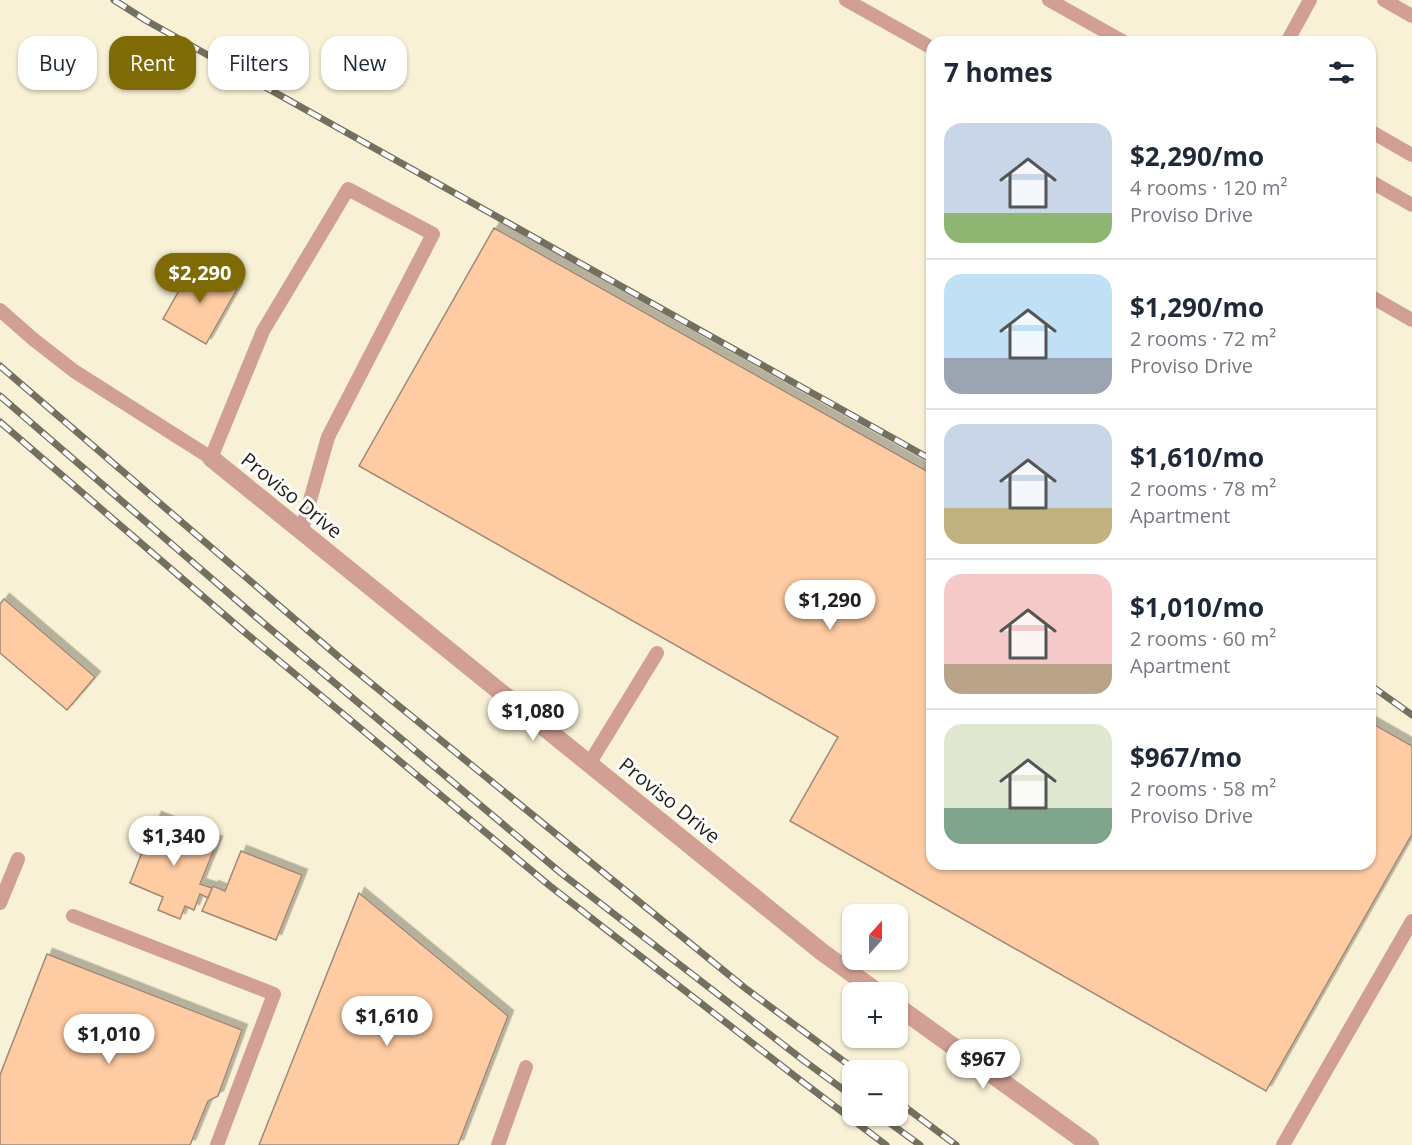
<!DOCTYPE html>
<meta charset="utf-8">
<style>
:root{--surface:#fff;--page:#f6f6f7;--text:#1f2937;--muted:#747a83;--line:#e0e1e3;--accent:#7f6b05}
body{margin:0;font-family:"Open Sans",sans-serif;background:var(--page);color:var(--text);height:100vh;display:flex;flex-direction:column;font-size:22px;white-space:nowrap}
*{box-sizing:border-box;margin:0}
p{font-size:20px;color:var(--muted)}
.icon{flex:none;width:33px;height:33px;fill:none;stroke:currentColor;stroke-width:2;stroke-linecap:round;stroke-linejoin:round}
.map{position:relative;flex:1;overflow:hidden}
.details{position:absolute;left:926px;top:36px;width:450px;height:834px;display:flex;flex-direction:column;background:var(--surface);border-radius:18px;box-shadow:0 2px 4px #0004}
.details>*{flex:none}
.guide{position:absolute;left:18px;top:36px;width:570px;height:54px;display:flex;gap:12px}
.needle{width:39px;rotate:21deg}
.controls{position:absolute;left:842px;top:904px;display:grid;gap:12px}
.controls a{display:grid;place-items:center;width:66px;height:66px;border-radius:12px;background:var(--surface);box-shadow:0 2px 4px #0004;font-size:30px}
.price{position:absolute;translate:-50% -51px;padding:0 14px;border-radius:21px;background:#fff;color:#222;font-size:20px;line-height:39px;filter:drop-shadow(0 2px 3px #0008)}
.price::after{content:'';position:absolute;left:50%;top:36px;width:18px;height:14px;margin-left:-9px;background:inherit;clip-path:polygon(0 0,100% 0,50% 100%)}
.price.on{background:var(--accent);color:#fff}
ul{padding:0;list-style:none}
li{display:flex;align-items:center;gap:18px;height:150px;padding:0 18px}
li+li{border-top:2px solid var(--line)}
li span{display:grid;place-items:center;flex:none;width:168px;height:120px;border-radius:18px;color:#555}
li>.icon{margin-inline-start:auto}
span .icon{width:72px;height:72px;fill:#fffc;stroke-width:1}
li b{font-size:26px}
h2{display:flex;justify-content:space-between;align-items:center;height:72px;padding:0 18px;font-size:26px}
.pill{padding:0 21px;border-radius:18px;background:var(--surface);box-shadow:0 2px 4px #0004;font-size:21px;line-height:54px}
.pill.on{background:var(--accent);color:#fff}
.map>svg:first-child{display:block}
.building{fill:#fecba2;stroke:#9f8977;stroke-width:1.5;filter:url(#shadow)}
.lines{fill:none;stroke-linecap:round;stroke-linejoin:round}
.lane{stroke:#d29f94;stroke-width:14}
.street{stroke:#d29f94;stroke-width:18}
.rail-casing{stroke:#74705f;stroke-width:7}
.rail{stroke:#fefefe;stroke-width:4.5;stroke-dasharray:14;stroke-linecap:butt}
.labels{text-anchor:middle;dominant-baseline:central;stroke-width:6;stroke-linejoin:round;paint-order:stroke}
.street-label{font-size:20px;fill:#252218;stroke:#fefefe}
</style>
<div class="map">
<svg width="1412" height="1145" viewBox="0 0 1412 1145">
<defs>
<filter id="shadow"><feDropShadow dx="5.5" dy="-5.5" stdDeviation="0" flood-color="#0004"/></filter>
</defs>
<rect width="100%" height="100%" fill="#f8f1d5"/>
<path class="building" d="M494,228L932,474V864H1370V722L1412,746V834L1266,1091L790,821L838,737L359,466Z
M194,264L237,289L206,344L163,319Z
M4,599L95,677L67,710L0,653V604Z
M156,817L217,842L200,884L212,888L208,898L200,894L194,910L185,906L180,919L158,910L163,897L130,883Z
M241,851L302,875L276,940L202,911L213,886L225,891Z
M359,893L508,1016L458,1145H259Z
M47,954L242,1030L218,1096L208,1101L190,1145H0V1075Z"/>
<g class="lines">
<path class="lane" d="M846,0L932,48
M1049,0L1124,42
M1384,0L1412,16
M1287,42L1310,0
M1370,131L1412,155
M1370,181L1412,205
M1370,296L1412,320
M0,310L33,339L74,371L211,458L263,331L348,189L433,234L328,437L301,532
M589,764L657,653
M0,903L18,859
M73,916L274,994L217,1145
M498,1145L526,1067
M1283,1145L1412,921"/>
<path class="street" d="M211,458L822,952L879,993
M897,1006L1090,1145"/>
<g class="rail-casing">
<path id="rail" d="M114,0L147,21L932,460
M0,366L340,658L745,988L857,1071
M0,396L255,616L561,873L803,1060L852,1096
M0,422L242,630L550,886L796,1077L886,1145
M1370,685L1412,715
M897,1101L956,1145
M880,1116L920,1145"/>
</g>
<use href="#rail" class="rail"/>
</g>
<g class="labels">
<g class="street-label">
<text transform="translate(292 495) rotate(39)">Proviso Drive</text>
<text transform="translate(670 800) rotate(39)">Proviso Drive</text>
</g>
</g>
</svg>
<div class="controls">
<a><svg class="needle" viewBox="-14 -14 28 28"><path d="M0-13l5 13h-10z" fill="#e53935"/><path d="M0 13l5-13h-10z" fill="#747a83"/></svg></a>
<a>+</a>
<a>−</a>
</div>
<b class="price on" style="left:200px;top:304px">$2,290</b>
<b class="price" style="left:830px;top:631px">$1,290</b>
<b class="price" style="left:533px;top:742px">$1,080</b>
<b class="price" style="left:174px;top:867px">$1,340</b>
<b class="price" style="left:387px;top:1047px">$1,610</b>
<b class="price" style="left:109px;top:1065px">$1,010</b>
<b class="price" style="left:983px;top:1090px">$967</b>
<div class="guide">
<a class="pill">Buy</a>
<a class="pill on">Rent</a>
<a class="pill">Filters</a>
<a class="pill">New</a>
</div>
<section class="details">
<h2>7 homes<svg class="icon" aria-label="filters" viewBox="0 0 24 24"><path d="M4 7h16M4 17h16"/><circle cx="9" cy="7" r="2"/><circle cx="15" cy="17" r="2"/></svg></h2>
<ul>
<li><span style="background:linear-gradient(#c9d6e8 75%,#8fb573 0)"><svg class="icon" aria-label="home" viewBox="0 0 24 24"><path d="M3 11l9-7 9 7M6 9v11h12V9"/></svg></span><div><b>$2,290/mo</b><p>4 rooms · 120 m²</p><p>Proviso Drive</p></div></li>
<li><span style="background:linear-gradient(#bfe0f5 70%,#9aa5b1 0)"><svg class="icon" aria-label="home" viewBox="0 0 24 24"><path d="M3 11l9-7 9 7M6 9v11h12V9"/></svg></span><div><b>$1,290/mo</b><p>2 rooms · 72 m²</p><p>Proviso Drive</p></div></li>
<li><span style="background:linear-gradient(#c9d6e8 70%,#c2b280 0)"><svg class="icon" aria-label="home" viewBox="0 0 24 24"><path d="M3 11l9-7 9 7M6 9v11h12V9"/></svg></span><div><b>$1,610/mo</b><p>2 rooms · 78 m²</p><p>Apartment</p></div></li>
<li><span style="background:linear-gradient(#f6c9c9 75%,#b9a48a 0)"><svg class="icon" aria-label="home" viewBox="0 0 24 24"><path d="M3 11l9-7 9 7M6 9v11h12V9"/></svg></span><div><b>$1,010/mo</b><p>2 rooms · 60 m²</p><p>Apartment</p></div></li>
<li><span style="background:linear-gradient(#dfe7d0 70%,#7fa58c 0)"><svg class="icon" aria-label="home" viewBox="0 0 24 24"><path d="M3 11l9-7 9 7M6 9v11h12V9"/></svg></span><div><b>$967/mo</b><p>2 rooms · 58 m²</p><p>Proviso Drive</p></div></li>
</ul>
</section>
</div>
